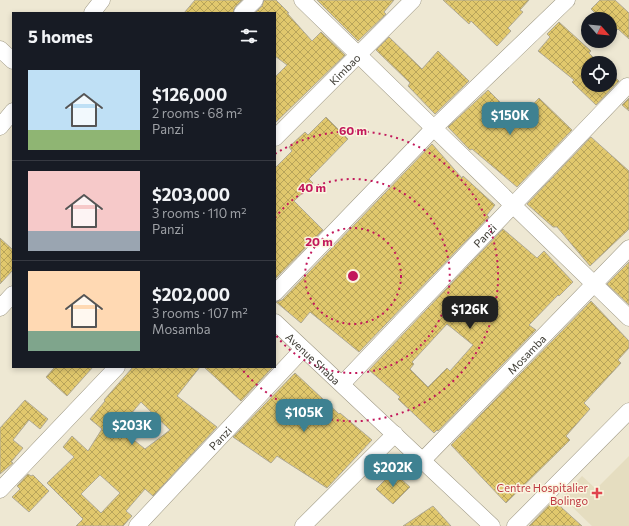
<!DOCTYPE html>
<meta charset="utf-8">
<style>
:root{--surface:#171b24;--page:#242831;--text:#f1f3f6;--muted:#9ea1a6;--line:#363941;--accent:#3e8191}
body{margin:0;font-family:Commissioner,sans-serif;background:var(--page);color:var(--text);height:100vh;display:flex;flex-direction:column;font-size:15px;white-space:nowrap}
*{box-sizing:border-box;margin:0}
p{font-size:13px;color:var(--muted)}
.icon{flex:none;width:22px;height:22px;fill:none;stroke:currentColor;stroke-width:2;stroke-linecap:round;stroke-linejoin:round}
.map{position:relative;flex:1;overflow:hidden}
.side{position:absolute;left:12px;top:12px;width:264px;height:356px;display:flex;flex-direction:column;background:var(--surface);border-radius:0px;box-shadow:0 2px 6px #0003}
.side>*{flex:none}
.needle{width:26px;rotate:117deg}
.fabs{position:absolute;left:581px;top:12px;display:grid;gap:8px}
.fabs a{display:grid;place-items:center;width:36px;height:36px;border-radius:50%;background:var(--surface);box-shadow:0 2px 6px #0003;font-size:20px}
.price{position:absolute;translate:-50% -34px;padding:0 9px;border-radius:8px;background:var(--accent);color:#fff;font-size:13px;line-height:26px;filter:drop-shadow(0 1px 2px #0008)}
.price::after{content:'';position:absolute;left:50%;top:24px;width:12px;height:9px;margin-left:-6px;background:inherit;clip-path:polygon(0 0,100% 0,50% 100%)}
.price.on{background:#222;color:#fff}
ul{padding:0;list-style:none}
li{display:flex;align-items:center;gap:12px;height:100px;padding:0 16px}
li+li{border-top:1px solid var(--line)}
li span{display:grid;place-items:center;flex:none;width:112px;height:80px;border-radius:0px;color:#555}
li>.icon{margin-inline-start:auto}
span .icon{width:48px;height:48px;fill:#fffc;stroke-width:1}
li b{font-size:17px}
h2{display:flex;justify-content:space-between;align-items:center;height:48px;padding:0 16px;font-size:17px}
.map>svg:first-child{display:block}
.built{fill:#e5ddc0}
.building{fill:url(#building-cross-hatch);stroke:#afa995;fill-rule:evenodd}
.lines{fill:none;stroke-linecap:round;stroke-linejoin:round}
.minor-casing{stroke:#9c9682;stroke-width:17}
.minor{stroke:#fff;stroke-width:16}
.ring{fill:none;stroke:#c2185b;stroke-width:2;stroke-dasharray:2 4}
.health-dot{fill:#e0444e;stroke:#fbf5e0;stroke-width:1.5}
.labels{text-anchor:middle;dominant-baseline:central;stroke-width:3;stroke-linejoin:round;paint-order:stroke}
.street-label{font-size:11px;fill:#3e3c34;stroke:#fbf5e0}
.health-label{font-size:11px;fill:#be3a42;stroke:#fbf5e0;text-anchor:end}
.centre{fill:#c2185b;stroke:#fbf5e0;stroke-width:2}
.ring-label{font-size:12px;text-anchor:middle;font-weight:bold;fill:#c2185b;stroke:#fbf5e0;stroke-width:3;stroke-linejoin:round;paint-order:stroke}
</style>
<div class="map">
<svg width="629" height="526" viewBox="0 0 629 526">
<defs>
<pattern id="building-cross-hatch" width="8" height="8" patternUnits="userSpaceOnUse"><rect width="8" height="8" fill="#e1c86d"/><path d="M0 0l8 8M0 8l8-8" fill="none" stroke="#b8a45a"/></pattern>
</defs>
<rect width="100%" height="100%" fill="#eee8d3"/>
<path class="built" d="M629,456V526H592L562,497L582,476L596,489Z"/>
<path class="building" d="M195,0H242L235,7L233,13H184Z
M264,0H276L289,13H287L312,41L321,32L345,55L275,123V77L287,65L275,56V13H255L262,6Z
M317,0H394L384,12L386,14L358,41Z
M443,0H529L520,10L523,12L508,28L511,31L497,46L471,21L469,24Z
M600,0H615L629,13V39L618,29L610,37V19H601L591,9Z
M559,22L591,51L589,53L599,63H588V85H610V73L619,81L596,105L572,82L574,80L538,51L550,37L547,34Z
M389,37L422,69L438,51L469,81L435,114L408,86L410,83L376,50Z
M488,90L518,120L539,98L572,130L517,187L472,149L470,150L448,127Z
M629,98V111L622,105Z
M326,117L348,139L309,179L313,183L294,201L323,230L275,279V168L292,151L289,147L305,132L308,135Z
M591,137L629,171V229L590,266L557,227H553L527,204Z
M432,144L462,178L463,176L495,205L487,215L489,217L359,352L310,312L301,323L276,302L282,300Z
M503,229L537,258L544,251L573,282L559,296L558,295L529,325L536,330L438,431L437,430L434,433L398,399L400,397L369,370ZM447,324L473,345L450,371L447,368L428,387L410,369L414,364L412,362Z
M0,238L13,250V270L0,284Z
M629,262V305L607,284Z
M591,301L629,341V348L618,360L621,363L584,403L590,409L566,436L570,440L506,503L451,445Z
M55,367H93L67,396L46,377Z
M133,367H200L177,396L217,427L153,496L145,489L126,511L132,516L123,526H76L83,519L47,483L74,457L63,447L72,436L88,451L102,429L90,419L105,401L104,400ZM141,402L170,430L145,449L119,428ZM100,475L120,493L101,513L81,494Z
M204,367H273L241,401Z
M295,373L339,414L340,413L372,440L327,488L277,456L271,463L233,437Z
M25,400L48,419L40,429L29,420L13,440L23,448L11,462L13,463L0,474V428Z
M393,472L410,487L393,504L376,489Z
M28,474L31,476L33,475L49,491L29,512L12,497L20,489L17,486Z
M555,499L562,508L582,526H529Z
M433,506L451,526H403Z"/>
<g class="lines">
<g class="minor-casing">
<g id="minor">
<path d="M302,0L629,318"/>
<path d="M92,13L102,0"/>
<path d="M242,13L255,0"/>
<path d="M0,49L13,61"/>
<path d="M0,127L13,111"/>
<path id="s1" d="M275,138L413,0"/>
<path d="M275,293L434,128L567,0"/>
<path d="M0,308L13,294"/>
<path id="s2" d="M275,322L492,526"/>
<path id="s3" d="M342,384L627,86"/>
<path id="s4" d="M423,460L629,248"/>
<path d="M0,490L117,367"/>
<path id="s5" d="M137,526L303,349"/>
<path d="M303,526L395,434"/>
<path d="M515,526L629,411"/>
</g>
</g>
<use href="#minor" class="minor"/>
</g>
<g class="ring">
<circle cx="353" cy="276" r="48"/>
<path d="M275 218A97 97 0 1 1 275 334"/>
<path d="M275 154A145 145 0 1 1 240 367"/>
</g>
<path class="health-dot" d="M595 487h4v4h4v4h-4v4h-4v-4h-4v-4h4z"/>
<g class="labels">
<g class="street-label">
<text stroke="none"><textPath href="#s1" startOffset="98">Kimbao</textPath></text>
<text stroke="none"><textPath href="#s3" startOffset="206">Panzi</textPath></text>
<text stroke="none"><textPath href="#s4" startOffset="148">Mosamba</textPath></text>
<text stroke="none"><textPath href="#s2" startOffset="53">Avenue Shaba</textPath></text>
<text stroke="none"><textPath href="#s5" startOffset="121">Panzi</textPath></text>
</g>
<g class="health-label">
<text x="588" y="487">Centre Hospitalier<tspan x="588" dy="13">Bolingo</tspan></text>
</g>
</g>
<circle cx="353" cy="276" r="6" class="centre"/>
<g class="ring-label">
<text x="353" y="135">60 m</text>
<text x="312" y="192">40 m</text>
<text x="319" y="246">20 m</text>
</g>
</svg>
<div class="fabs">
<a><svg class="needle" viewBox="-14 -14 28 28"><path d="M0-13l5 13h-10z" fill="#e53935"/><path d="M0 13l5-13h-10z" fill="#9ea1a6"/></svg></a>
<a><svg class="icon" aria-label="locate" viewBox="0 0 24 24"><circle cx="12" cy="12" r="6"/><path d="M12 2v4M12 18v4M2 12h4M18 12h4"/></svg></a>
</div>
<b class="price" style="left:510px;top:136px">$150K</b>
<b class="price on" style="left:470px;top:330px">$126K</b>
<b class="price" style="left:304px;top:433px">$105K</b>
<b class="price" style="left:132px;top:446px">$203K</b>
<b class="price" style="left:393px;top:488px">$202K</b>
<section class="side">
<h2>5 homes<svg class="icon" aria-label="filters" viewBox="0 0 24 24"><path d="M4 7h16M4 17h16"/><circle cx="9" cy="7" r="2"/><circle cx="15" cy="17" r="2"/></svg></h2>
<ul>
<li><span style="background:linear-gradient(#bfe0f5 75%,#8fb573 0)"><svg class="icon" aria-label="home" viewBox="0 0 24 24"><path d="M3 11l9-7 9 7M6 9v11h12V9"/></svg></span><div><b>$126,000</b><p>2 rooms · 68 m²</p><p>Panzi</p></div></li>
<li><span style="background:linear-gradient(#f6c9c9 75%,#9aa5b1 0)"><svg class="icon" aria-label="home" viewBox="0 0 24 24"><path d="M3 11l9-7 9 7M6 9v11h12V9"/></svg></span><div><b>$203,000</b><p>3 rooms · 110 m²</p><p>Panzi</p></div></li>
<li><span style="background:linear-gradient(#ffd9b3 75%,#7fa58c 0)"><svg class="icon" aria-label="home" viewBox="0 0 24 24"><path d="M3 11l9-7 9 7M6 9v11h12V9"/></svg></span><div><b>$202,000</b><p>3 rooms · 107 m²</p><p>Mosamba</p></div></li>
</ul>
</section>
</div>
